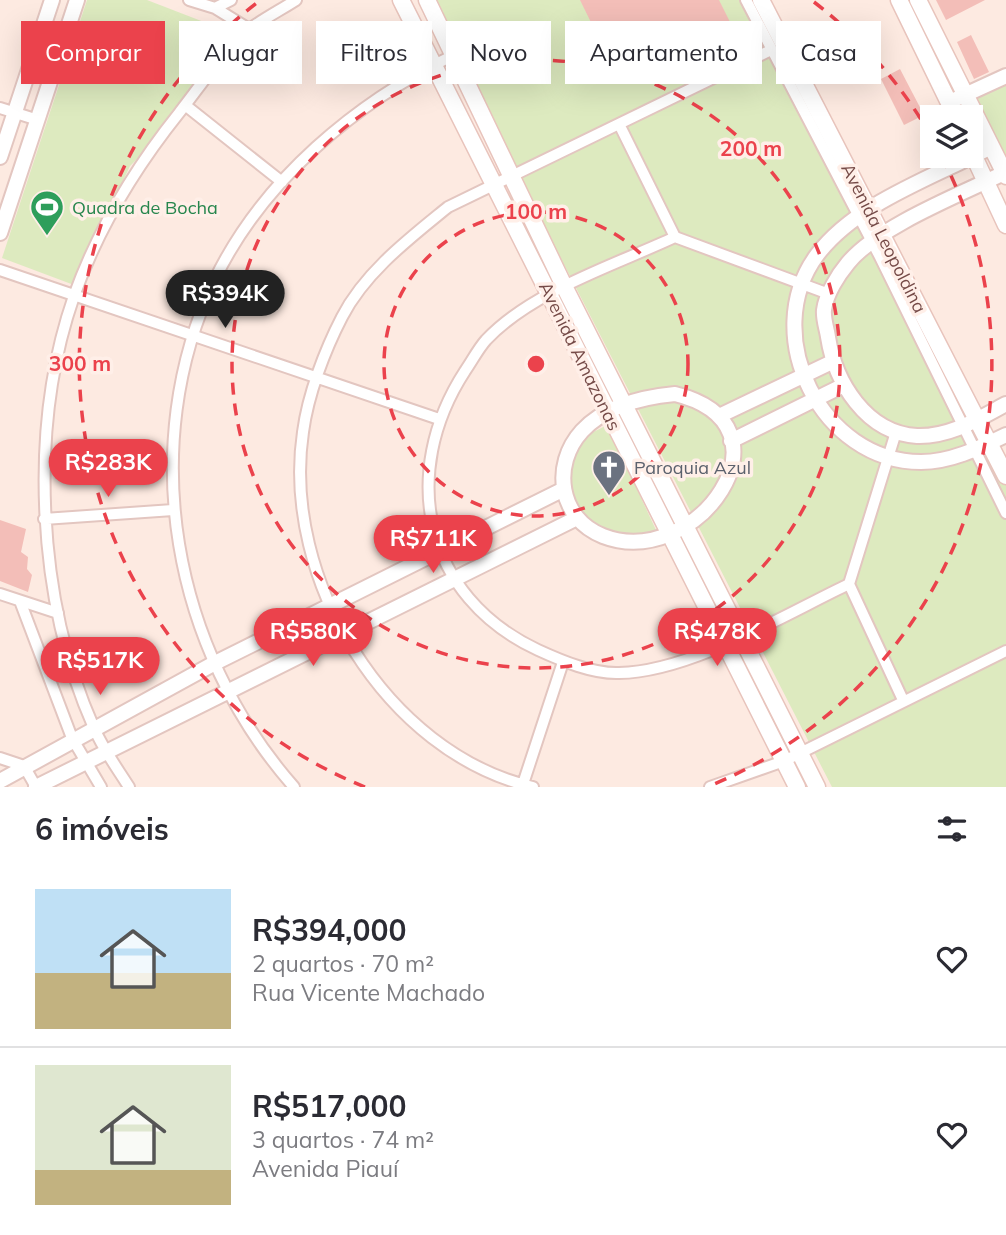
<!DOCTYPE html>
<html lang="pt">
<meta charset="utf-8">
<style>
:root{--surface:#fff;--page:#f7f7f7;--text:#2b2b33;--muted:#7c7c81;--line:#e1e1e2;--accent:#eb424c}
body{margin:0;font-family:Mulish,sans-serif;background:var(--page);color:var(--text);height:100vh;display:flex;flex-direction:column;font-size:26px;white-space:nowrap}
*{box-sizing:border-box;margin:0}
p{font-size:23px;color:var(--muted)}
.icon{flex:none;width:38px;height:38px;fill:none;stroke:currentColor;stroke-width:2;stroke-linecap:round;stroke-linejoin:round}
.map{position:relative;height:787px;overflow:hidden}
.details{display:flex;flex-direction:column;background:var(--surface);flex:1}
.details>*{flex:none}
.banner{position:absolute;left:21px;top:21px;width:964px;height:63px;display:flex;gap:14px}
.tools{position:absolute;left:920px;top:105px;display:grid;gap:14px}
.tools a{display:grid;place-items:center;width:63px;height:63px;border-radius:0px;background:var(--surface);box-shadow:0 7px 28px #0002;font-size:35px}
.price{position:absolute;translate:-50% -60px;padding:0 16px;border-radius:24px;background:var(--accent);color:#fff;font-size:23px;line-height:46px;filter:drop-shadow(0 2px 4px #0008)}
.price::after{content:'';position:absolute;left:50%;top:42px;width:21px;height:16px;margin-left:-10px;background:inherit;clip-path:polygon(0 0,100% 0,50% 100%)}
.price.active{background:#222;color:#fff}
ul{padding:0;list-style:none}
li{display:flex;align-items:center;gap:21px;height:175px;padding:0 35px}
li+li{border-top:2px solid var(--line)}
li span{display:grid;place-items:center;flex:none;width:196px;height:140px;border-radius:0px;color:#555}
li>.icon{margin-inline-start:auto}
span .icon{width:84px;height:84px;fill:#fffc;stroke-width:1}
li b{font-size:30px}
h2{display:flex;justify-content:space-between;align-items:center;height:84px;padding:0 35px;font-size:30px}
.tag{padding:0 24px;border-radius:0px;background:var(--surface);box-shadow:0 7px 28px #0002;font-size:24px;line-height:63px}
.tag.active{background:var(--accent);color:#fff}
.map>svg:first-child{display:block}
.green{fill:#ddeabf}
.building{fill:#f3beb8}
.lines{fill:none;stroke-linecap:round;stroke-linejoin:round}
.minor-casing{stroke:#e3c6c0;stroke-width:14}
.tertiary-casing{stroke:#e3c6c0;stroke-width:18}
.secondary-casing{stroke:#e8c4bc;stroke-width:19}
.minor{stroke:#fff;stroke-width:10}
.tertiary{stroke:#fff;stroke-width:14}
.secondary{stroke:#fff;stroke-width:16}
.ring{fill:none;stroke:#eb424c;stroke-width:3.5;stroke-dasharray:12 9}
.labels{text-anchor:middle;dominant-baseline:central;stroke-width:7;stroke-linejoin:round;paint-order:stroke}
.leisure-label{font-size:18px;fill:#27864d;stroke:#ffefe8;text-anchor:start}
.street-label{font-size:18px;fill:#754a47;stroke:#ffefe8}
.worship-label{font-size:18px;fill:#5b616d;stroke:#ffefe8;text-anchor:start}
.centre{fill:#eb424c;stroke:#ffefe8;stroke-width:3.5}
.ring-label{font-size:21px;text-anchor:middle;font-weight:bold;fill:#eb424c;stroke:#ffefe8;stroke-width:7;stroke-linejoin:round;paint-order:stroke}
</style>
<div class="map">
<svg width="1006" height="787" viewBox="0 0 1006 787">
<rect width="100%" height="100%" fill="#fdeae1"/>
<path class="green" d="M87,0H147L235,34L144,152L130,166L74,285L2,258Z
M432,0H766L1006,478V787H832L456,54Z
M1006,80V162L974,93Z
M607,425L656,530C609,545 562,521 571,468C572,462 572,452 575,447C582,436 596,431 607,425Z"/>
<path class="building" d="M580,0H719L742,46L671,81L654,47L613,67Z
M936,0H985L946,20Z
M845,22L872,73L854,82L827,31Z
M971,35L989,72L974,79L957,42Z
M900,69L924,115L904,125L881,79Z
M0,520L26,529L21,552L28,557L27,569L32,575L28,592L0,581Z"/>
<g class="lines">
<g class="minor-casing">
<path id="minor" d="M189,0L215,8L249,29
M746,0L880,257L1006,513
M215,8L231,0
M185,105L282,182
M0,108L38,120
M620,126L675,237C615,265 532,291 486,340C478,349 472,361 465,371C398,474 424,597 538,650C562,661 593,674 619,673C690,672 784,615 849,584L903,700
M675,237L829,294
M0,270L439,419
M44,519L173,510
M849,584L896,432
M0,594L58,613
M20,601L72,738L101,787
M0,758L24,766L36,787
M129,787C117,768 103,749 94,728C37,600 28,428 74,296C98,229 135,168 179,113C198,89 228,45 251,28C265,18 282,9 296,0
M294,787C173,650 135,447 215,279C263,180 356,102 454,55
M522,787L563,662
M533,787C386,753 281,578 303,432C308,394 325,350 342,317C365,272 410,238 448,207L771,50
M710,787L784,761L1006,651"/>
</g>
<g class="tertiary-casing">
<path id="tertiary" d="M956,99L1006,76
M991,147C934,177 856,203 817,255C758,335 822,462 921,462C951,462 979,448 1006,435
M0,157L52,0
M1004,173C961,194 877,227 848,263C838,275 826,294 824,310C823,319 827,329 828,337C835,382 866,433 917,436C950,437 978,419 1006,404
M0,233L77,0
M675,394C802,425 696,572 603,536C559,519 551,465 582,431C605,406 643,397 675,394Z
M719,416L832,362
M731,441L844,385
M0,781L213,664L564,489
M36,787L575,519"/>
</g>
<g class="secondary-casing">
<path id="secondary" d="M401,0L797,787
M427,0L565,288L817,787
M761,0L1006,476
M899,0L956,117
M918,0L1006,176
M971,150L1006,225"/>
</g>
<use href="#minor" class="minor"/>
<use href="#tertiary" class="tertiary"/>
<use href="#secondary" class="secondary"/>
</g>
<g class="ring">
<circle cx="536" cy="364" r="152"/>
<circle cx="536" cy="364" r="304"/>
<path d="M365 787A456 456 0 0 1 258 2M814 2A456 456 0 0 1 931 136M942 157A456 456 0 0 1 707 787"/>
</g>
<defs>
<g id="stadium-pin" transform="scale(1.75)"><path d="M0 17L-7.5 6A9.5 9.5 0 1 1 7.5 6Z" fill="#2e9e5b" stroke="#ffefe8"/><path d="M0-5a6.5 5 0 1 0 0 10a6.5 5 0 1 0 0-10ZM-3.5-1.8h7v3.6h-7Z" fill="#fff"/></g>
<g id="church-pin" transform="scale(1.75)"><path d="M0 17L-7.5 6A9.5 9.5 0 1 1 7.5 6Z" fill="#6b7280" stroke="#ffefe8"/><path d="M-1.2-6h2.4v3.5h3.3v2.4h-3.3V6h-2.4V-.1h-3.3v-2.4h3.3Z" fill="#fff"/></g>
</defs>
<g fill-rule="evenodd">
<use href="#stadium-pin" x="47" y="207"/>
<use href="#church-pin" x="609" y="467"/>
</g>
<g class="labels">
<g class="leisure-label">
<text x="72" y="207">Quadra de Bocha</text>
</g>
<g class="street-label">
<text transform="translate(884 238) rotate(63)">Avenida Leopoldina</text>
<text transform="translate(580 356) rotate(64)">Avenida Amazonas</text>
</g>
<g class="worship-label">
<text x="634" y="467">Paroquia Azul</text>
</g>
</g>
<circle cx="536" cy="364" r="10" class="centre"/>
<g class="ring-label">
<text x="751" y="156">200 m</text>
<text x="536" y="219">100 m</text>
<text x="80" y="371">300 m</text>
</g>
</svg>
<div class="tools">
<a><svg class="icon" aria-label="layers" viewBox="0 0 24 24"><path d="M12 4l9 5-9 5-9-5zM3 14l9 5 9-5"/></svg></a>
</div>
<b class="price active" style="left:225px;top:330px">R$394K</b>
<b class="price" style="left:108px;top:499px">R$283K</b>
<b class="price" style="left:433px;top:575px">R$711K</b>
<b class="price" style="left:313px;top:668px">R$580K</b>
<b class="price" style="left:717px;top:668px">R$478K</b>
<b class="price" style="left:100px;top:697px">R$517K</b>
<div class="banner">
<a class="tag active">Comprar</a>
<a class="tag">Alugar</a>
<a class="tag">Filtros</a>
<a class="tag">Novo</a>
<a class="tag">Apartamento</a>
<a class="tag">Casa</a>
</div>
</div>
<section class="details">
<h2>6 imóveis<svg class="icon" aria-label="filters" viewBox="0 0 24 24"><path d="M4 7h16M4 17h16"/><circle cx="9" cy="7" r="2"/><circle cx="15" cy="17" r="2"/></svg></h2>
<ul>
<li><span style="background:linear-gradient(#bfe0f5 60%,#c2b280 0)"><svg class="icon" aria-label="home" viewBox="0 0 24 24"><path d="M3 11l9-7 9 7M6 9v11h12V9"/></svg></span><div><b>R$394,000</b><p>2 quartos · 70 m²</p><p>Rua Vicente Machado</p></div><svg class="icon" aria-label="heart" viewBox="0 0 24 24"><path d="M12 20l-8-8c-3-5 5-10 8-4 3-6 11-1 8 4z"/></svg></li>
<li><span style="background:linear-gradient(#dfe7d0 75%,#c2b280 0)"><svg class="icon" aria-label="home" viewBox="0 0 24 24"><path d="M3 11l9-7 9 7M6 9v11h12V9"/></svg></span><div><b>R$517,000</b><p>3 quartos · 74 m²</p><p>Avenida Piauí</p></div><svg class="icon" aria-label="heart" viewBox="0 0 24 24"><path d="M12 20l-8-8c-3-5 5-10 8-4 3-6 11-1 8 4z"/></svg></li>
</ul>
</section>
